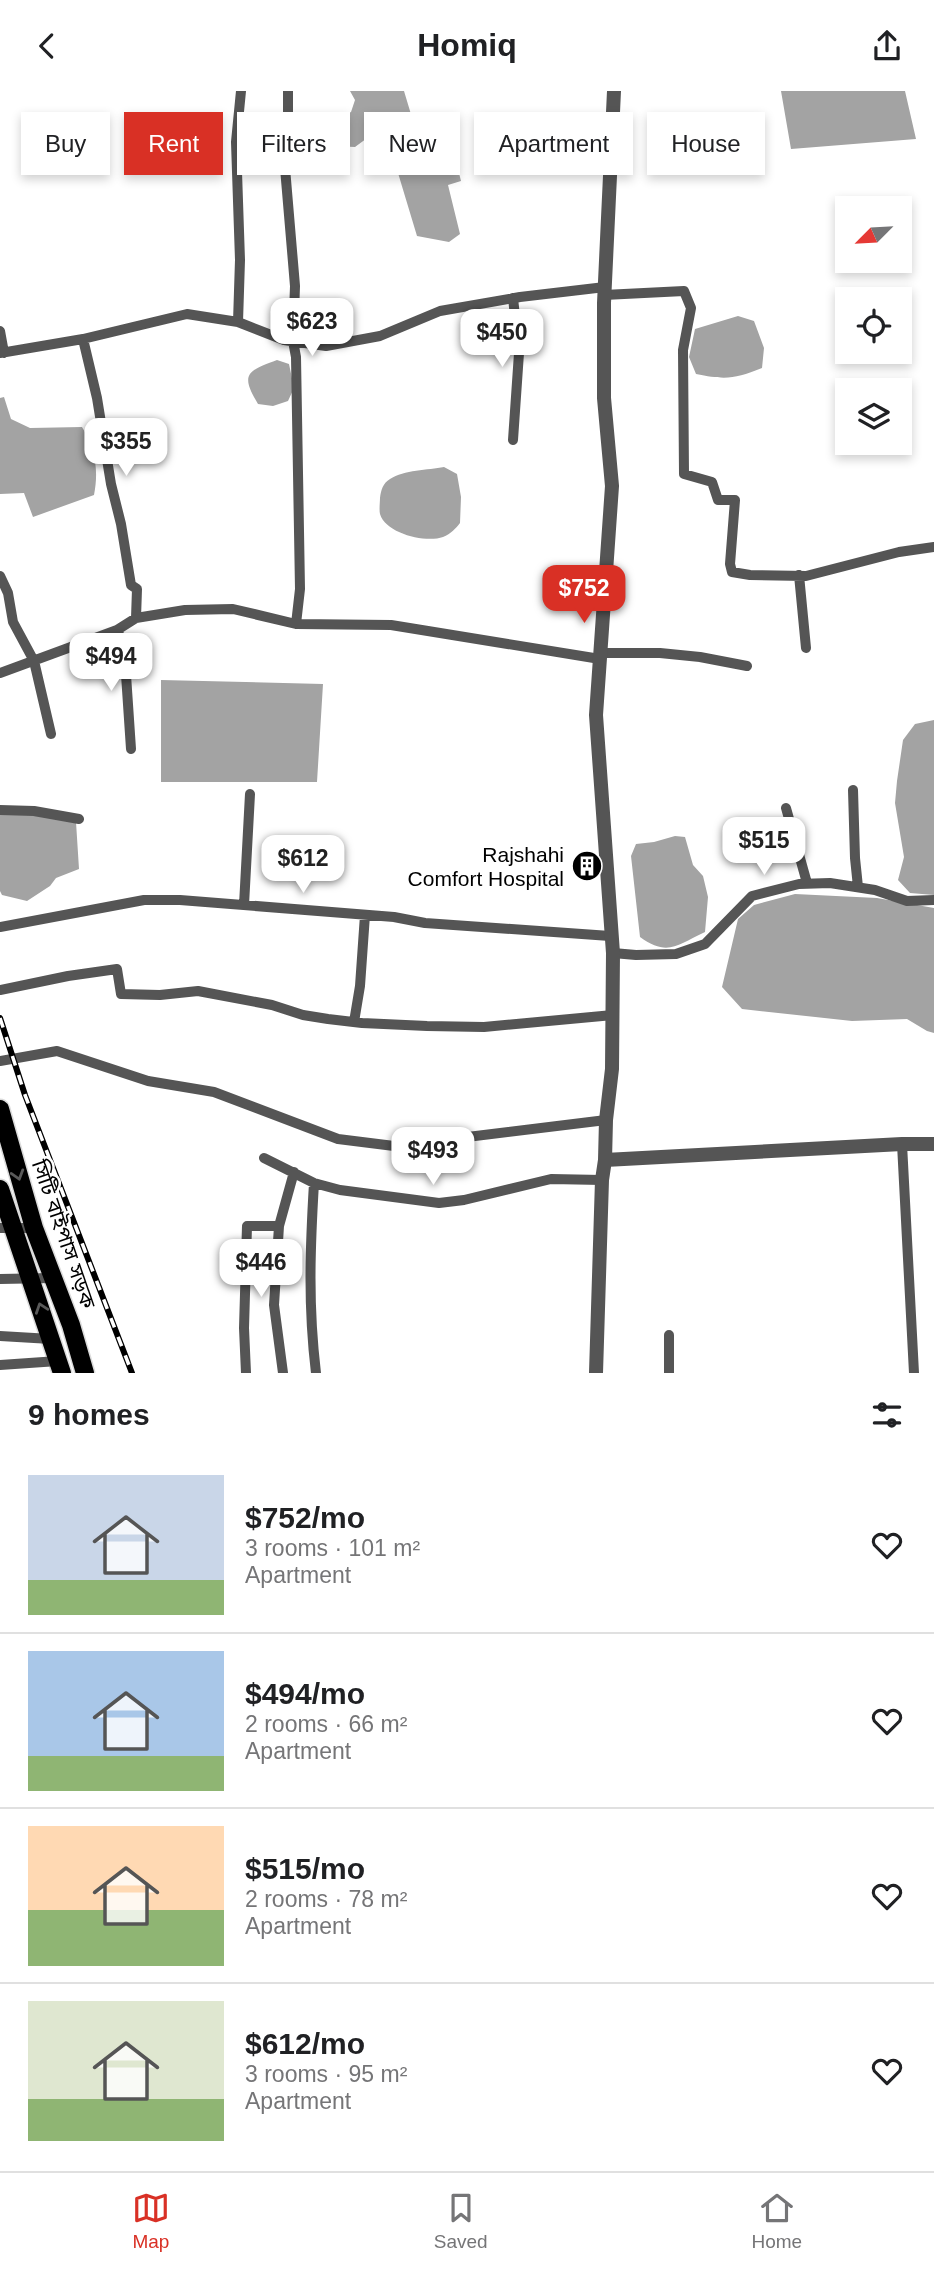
<!DOCTYPE html>
<meta charset="utf-8">
<style>
:root{--surface:#fff;--page:#f6f6f6;--text:#202124;--muted:#757577;--line:#e0e0e0;--accent:#d93025}
body{margin:0;font-family:Helvetica,"Noto Sans Bengali",sans-serif;background:var(--page);color:var(--text);height:100vh;display:flex;flex-direction:column;font-size:26px;white-space:nowrap}
*{box-sizing:border-box;margin:0}
p{font-size:23px;color:var(--muted)}
.icon{flex:none;width:38px;height:38px;fill:none;stroke:currentColor;stroke-width:2;stroke-linecap:round;stroke-linejoin:round}
.map{position:relative;height:1282px;overflow:hidden}
.sheet{display:flex;flex-direction:column;background:var(--surface);flex:1}
.sheet>*{flex:none}
.banner{position:absolute;left:21px;top:21px;width:892px;height:63px;display:flex;gap:14px}
.needle{width:46px;rotate:246deg}
.controls{position:absolute;left:835px;top:105px;display:grid;gap:14px}
.controls a{display:grid;place-items:center;width:77px;height:77px;border-radius:0px;background:var(--surface);box-shadow:0 4px 10px #0003;font-size:35px}
.price{position:absolute;translate:-50% -60px;padding:0 16px;border-radius:14px;background:#fff;color:#222;font-size:23px;line-height:46px;filter:drop-shadow(0 2px 4px #0008)}
.price::after{content:'';position:absolute;left:50%;top:42px;width:21px;height:16px;margin-left:-10px;background:inherit;clip-path:polygon(0 0,100% 0,50% 100%)}
.price.on{background:var(--accent);color:#fff}
ul{padding:0;list-style:none}
li{display:flex;align-items:center;gap:21px;height:175px;padding:0 28px}
li+li{border-top:2px solid var(--line)}
li span{display:grid;place-items:center;flex:none;width:196px;height:140px;border-radius:0px;color:#555}
li>.icon{margin-inline-start:auto}
span .icon{width:84px;height:84px;fill:#fffc;stroke-width:1}
li b{font-size:30px}
h2{display:flex;justify-content:space-between;align-items:center;height:84px;padding:0 28px;font-size:30px}
.chip{padding:0 24px;border-radius:0px;background:var(--surface);box-shadow:0 4px 10px #0003;font-size:24px;line-height:63px}
.chip.on{background:var(--accent);color:#fff}
header{display:flex;justify-content:space-between;align-items:center;height:91px;padding:0 28px;background:var(--surface);font-size:32px;font-weight:600}
.menu{display:flex;justify-content:space-around;align-items:center;height:98px;border-top:2px solid var(--line);background:var(--surface);font-size:19px;color:var(--muted)}
.menu a{display:grid;justify-items:center;gap:4px}
.menu .on{color:var(--accent)}
.map>svg:first-child{display:block}
.water{fill:#a3a3a3}
.lines{fill:none;stroke-linecap:round;stroke-linejoin:round}
.primary-casing{stroke:#dbdbdb;stroke-width:21}
.minor{stroke:#555;stroke-width:10}
.tertiary{stroke:#555;stroke-width:14}
.primary{stroke:#000;stroke-width:18}
.rail-casing{stroke:#000;stroke-width:6}
.rail{stroke:#fff;stroke-width:3.5;stroke-dasharray:10;stroke-linecap:butt}
.oneway{stroke:#595959}
.labels{text-anchor:middle;dominant-baseline:central;stroke-width:5;stroke-linejoin:round;paint-order:stroke}
.poi-label{font-size:21px;fill:#000;stroke:#fff;text-anchor:end}
.street-label{font-size:21px;fill:#000;stroke:#fff}
</style>
<header><svg class="icon" aria-label="back" viewBox="0 0 24 24"><path d="M15 5l-7 7 7 7"/></svg>Homiq<svg class="icon" aria-label="share" viewBox="0 0 24 24"><path d="M12 15V3M7 8l5-5 5 5M5 13v7h14v-7"/></svg></header>
<div class="map">
<svg width="934" height="1282" viewBox="0 0 934 1282">
<rect width="100%" height="100%" fill="#fff"/>
<path class="water" d="M350,0H404L413,30L374,42L355,56L290,53L292,28L332,30L351,21L355,9Z
M781,0H905L916,48L791,58Z
M455,66L461,90L448,94L460,143L449,151L417,145L398,82Z
M738,225L754,230L764,257L762,277C735,288 725,289 696,283L689,266L695,238Z
M277,269L289,273L294,297L288,310L273,315L258,313C240,283 247,280 277,269Z
M4,306L11,328L30,337L82,336C95,357 99,379 94,404L33,426L24,402L0,403V307Z
M444,376L457,383L461,406L460,432C456,437 451,443 443,446C426,452 386,443 380,423C379,419 380,411 380,407C381,399 383,392 390,388C404,379 428,379 444,376Z
M161,589L323,593L317,691H161Z
M934,629V804L910,802L898,789L904,766L895,712L897,690L903,649L915,633Z
M33,722L76,731L79,778L56,787L50,795L27,810L2,804L0,800V723Z
M675,745L685,746L693,774L703,785L708,806L705,841C677,854 668,866 640,846L631,765L636,753L654,751Z
M795,803L877,807L934,817V942L927,940L907,928L852,930L742,918L722,896L738,828L754,814Z"/>
<g class="lines">
<g class="primary-casing">
<path id="primary" d="M0,1018L34,1137L71,1234L85,1282
M0,1098L62,1282"/>
</g>
<path class="minor" d="M288,0V25L284,65L295,195L293,250L296,266L300,498L296,533
M604,204L684,200L691,217L683,259L684,383L712,391L718,409H735L730,473L732,481L750,484L806,485L899,461L934,456
M238,231L240,169L236,51L241,0
M0,240L4,262
M83,248L97,307L111,393L121,433L131,494L137,498L136,527
M0,262L83,248L187,223L238,231L284,249L326,255L380,245L440,220L520,206L605,196
M513,349L519,262L513,207
M799,484L806,557
M0,485L8,502L13,531L34,570L51,643
M117,539L124,554L131,658
M601,562H660L700,566L747,575
M0,582L117,539L136,527L185,519L233,518L296,533L391,534L600,568
M853,699L855,767L858,796
M786,717L807,792
M0,719L34,720L79,728
M244,814L250,703
M0,836L144,809H180L394,826L425,832L610,845
M613,862L636,864L676,863L705,853L752,805L799,793L830,792L875,799L907,810L934,809
M0,899L68,885L117,878L121,903L160,904L198,900L272,914L303,924L328,928L362,932L427,935L484,936L613,924
M354,931L360,895L365,824
M0,970L57,960L148,990L214,1001L338,1048L394,1055L606,1029
M902,1053L914,1282
M264,1067L314,1092L340,1099L439,1112L464,1109L551,1088L602,1089
M314,1092C310,1159 308,1215 316,1282
M0,1137H34
M0,1188L52,1187
M669,1244V1282
M0,1245L51,1248
M0,1274L58,1270
M246,1282L244,1237L247,1135H279
M283,1282L274,1214L279,1135L294,1081"/>
<path class="tertiary" d="M605,1069L902,1053H934
M596,1282L602,1089L605,1069L606,1029L612,978L613,862L596,624L612,395L604,307V212L614,0"/>
<use href="#primary" class="primary"/>
<g class="rail-casing">
<path id="rail" d="M0,927L25,1004L132,1282"/>
</g>
<use href="#rail" class="rail"/>
</g>
<defs><path id="oneway-chevron" d="M-2-3.5L2.5 0L-2 3.5" fill="none" stroke-width="1.6" stroke-linecap="round" stroke-linejoin="round" transform="scale(1.75)"/></defs>
<g class="oneway">
<use href="#oneway-chevron" transform="translate(18 1084) rotate(73)"/>
<use href="#oneway-chevron" transform="translate(41 1217) rotate(-109)"/>
</g>
<defs>
<g id="building-disc" transform="scale(1.575)"><circle r="9.5" fill="#000" stroke="#fff"/><path d="M-4-6H4V6H1V3H-1V6H-4ZM-2.5-4.3h1.7v1.8h-1.7ZM.8-4.3h1.7v1.8H.8ZM-2.5-1h1.7V.8h-1.7ZM.8-1h1.7V.8H.8Z" fill="#fff"/></g>
</defs>
<g fill-rule="evenodd">
<use href="#building-disc" x="587" y="775"/>
</g>
<g class="labels">
<g class="poi-label">
<text x="564" y="763">Rajshahi<tspan x="564" dy="24">Comfort Hospital</tspan></text>
</g>
<g class="street-label">
<text transform="translate(64 1143) rotate(71)">সিটি বাইপাস সড়ক</text>
</g>
</g>
</svg>
<div class="controls">
<a><svg class="needle" viewBox="-14 -14 28 28"><path d="M0-13l5 13h-10z" fill="#e53935"/><path d="M0 13l5-13h-10z" fill="#757577"/></svg></a>
<a><svg class="icon" aria-label="locate" viewBox="0 0 24 24"><circle cx="12" cy="12" r="6"/><path d="M12 2v4M12 18v4M2 12h4M18 12h4"/></svg></a>
<a><svg class="icon" aria-label="layers" viewBox="0 0 24 24"><path d="M12 4l9 5-9 5-9-5zM3 14l9 5 9-5"/></svg></a>
</div>
<b class="price" style="left:312px;top:267px">$623</b>
<b class="price" style="left:502px;top:278px">$450</b>
<b class="price" style="left:126px;top:387px">$355</b>
<b class="price on" style="left:584px;top:534px">$752</b>
<b class="price" style="left:111px;top:602px">$494</b>
<b class="price" style="left:764px;top:786px">$515</b>
<b class="price" style="left:303px;top:804px">$612</b>
<b class="price" style="left:433px;top:1096px">$493</b>
<b class="price" style="left:261px;top:1208px">$446</b>
<div class="banner">
<a class="chip">Buy</a>
<a class="chip on">Rent</a>
<a class="chip">Filters</a>
<a class="chip">New</a>
<a class="chip">Apartment</a>
<a class="chip">House</a>
</div>
</div>
<section class="sheet">
<h2>9 homes<svg class="icon" aria-label="filters" viewBox="0 0 24 24"><path d="M4 7h16M4 17h16"/><circle cx="9" cy="7" r="2"/><circle cx="15" cy="17" r="2"/></svg></h2>
<ul>
<li><span style="background:linear-gradient(#c9d6e8 75%,#8fb573 0)"><svg class="icon" aria-label="home" viewBox="0 0 24 24"><path d="M3 11l9-7 9 7M6 9v11h12V9"/></svg></span><div><b>$752/mo</b><p>3 rooms · 101 m²</p><p>Apartment</p></div><svg class="icon" aria-label="heart" viewBox="0 0 24 24"><path d="M12 20l-8-8c-3-5 5-10 8-4 3-6 11-1 8 4z"/></svg></li>
<li><span style="background:linear-gradient(#a9c7e8 75%,#8fb573 0)"><svg class="icon" aria-label="home" viewBox="0 0 24 24"><path d="M3 11l9-7 9 7M6 9v11h12V9"/></svg></span><div><b>$494/mo</b><p>2 rooms · 66 m²</p><p>Apartment</p></div><svg class="icon" aria-label="heart" viewBox="0 0 24 24"><path d="M12 20l-8-8c-3-5 5-10 8-4 3-6 11-1 8 4z"/></svg></li>
<li><span style="background:linear-gradient(#ffd9b3 60%,#8fb573 0)"><svg class="icon" aria-label="home" viewBox="0 0 24 24"><path d="M3 11l9-7 9 7M6 9v11h12V9"/></svg></span><div><b>$515/mo</b><p>2 rooms · 78 m²</p><p>Apartment</p></div><svg class="icon" aria-label="heart" viewBox="0 0 24 24"><path d="M12 20l-8-8c-3-5 5-10 8-4 3-6 11-1 8 4z"/></svg></li>
<li><span style="background:linear-gradient(#dfe7d0 70%,#8fb573 0)"><svg class="icon" aria-label="home" viewBox="0 0 24 24"><path d="M3 11l9-7 9 7M6 9v11h12V9"/></svg></span><div><b>$612/mo</b><p>3 rooms · 95 m²</p><p>Apartment</p></div><svg class="icon" aria-label="heart" viewBox="0 0 24 24"><path d="M12 20l-8-8c-3-5 5-10 8-4 3-6 11-1 8 4z"/></svg></li>
</ul>
</section>
<nav class="menu">
<a class="on"><svg class="icon" aria-label="map" viewBox="0 0 24 24"><path d="M3 6l6-2 6 2 6-2v14l-6 2-6-2-6 2zM9 4v14M15 6v14"/></svg>Map</a>
<a><svg class="icon" aria-label="saved" viewBox="0 0 24 24"><path d="M7 4h10v16l-5-4-5 4z"/></svg>Saved</a>
<a><svg class="icon" aria-label="home" viewBox="0 0 24 24"><path d="M3 11l9-7 9 7M6 9v11h12V9"/></svg>Home</a>
</nav>
